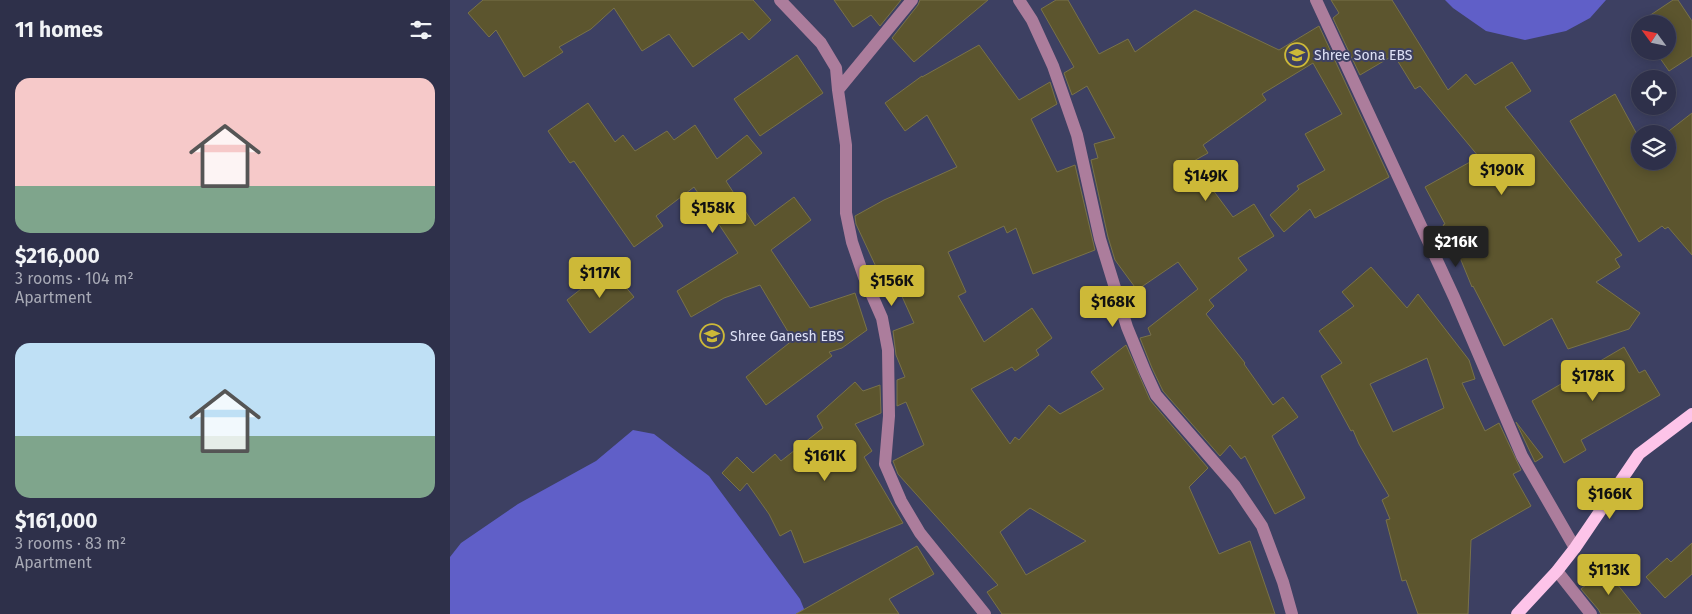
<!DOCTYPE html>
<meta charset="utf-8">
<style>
:root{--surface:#2e304a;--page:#3a3c54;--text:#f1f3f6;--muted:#a7a9b5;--line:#494b62;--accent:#cdb938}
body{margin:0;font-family:"Fira Sans",sans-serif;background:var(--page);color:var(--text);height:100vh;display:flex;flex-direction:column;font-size:19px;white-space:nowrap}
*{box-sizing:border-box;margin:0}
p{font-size:16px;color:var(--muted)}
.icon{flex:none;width:28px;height:28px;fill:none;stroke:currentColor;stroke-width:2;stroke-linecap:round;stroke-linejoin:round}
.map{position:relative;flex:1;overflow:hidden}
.drawer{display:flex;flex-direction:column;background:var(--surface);width:450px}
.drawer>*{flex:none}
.needle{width:32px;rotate:303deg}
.tools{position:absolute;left:1181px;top:15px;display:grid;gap:10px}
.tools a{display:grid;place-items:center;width:45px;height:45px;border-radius:50%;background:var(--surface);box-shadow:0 2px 12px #0003,0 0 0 1px var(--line);font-size:25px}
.price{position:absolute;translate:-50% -42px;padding:0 11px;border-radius:5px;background:var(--accent);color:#111;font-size:16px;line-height:32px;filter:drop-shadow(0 1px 2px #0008)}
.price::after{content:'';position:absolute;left:50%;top:30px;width:15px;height:11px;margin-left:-8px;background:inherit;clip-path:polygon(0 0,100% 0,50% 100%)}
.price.current{background:#222;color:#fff}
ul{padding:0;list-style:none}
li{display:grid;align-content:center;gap:10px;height:265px;padding:0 15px}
li span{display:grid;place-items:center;height:155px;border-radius:15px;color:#555}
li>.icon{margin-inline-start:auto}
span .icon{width:90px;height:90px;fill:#fffc;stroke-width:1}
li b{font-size:21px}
h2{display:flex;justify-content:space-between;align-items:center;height:60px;padding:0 15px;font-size:21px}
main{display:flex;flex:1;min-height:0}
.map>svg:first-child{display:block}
.water{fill:#605fc8}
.building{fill:#5c552e;stroke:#797249;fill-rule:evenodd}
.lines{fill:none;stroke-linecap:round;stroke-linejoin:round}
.minor{stroke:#ac7d9c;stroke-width:12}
.major{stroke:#fdc4e9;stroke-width:12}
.labels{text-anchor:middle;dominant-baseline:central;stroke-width:4;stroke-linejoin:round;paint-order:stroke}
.poi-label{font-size:14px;fill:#dee1f6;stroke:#3d4062;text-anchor:start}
</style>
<main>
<section class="drawer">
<h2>11 homes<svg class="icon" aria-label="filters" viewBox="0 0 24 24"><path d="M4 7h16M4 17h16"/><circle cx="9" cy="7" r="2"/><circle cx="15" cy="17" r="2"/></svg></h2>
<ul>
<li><span style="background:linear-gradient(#f6c9c9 70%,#7fa58c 0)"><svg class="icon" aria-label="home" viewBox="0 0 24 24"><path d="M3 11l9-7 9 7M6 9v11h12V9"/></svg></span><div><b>$216,000</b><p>3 rooms · 104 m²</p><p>Apartment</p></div></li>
<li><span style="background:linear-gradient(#bfe0f5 60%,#7fa58c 0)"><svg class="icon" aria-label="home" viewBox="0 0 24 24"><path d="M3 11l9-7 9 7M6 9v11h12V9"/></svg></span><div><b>$161,000</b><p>3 rooms · 83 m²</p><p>Apartment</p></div></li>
</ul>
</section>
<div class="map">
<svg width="1242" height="614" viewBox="0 0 1242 614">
<rect width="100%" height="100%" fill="#3d4062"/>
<path class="water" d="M995,0H1156L1140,18L1116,31L1075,40L1036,31L1003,8Z
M183,430L204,434L259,476L350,599L356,614H0V557L11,543L68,504L146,461Z"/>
<path class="building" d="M33,0H303L321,20L299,40L292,32L243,67L219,34L192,51L164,8L141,29L109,47L113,52L74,77L46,30L39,37L18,13Z
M384,0H451L430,26L421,15L403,27Z
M470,0H538L464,62L442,38L468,5Z
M606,0H618L649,54L678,39L685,52L745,10L829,50L869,26L939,177L865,218L860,209L834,232L820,215L849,189L847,186L875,170L855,134L892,114L863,63L812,94L816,100L753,145L758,153L742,162L783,217L804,204L824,236L788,258L797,270L759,300L764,306L756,314L795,363L794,364L823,405L833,397L848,417L822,436L855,498L825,514L795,456L791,459L780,445L770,456L713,391L702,368L690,338L701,335L698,328L748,289L728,262L687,290L665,260L658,237L641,160L648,158L644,144L665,138L637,86L622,95L614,73L624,67L591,9Z
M881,0H942L998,90L1016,74L1025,85L1062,62L1081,91L1055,107L1172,255L1165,259L1170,267L1146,282L1190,313L1179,329L1118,349L1102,318L1054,346L1023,286L1022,287L1004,243L993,225L995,224L975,187L1029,157L970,86L965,89L944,55L910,75L883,18L889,13Z
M1223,0H1228L1242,21V56L1219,71L1205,51H1218V24H1190V28L1187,24Z
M529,45L569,100L600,82L607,104L581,119L607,172L625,165L645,250L583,274L566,228L557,233L554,226L498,252L516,292L508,296L534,342L582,308L602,338L586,350L589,355L565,371L562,367L521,389L560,444L565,437L569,440L599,405L610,414L654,389L641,372L676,345L700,400L758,468L739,487L769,554L800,541L825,614H552L537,592L548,585L448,474L443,461L474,445L456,402L447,406V380L455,377L446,355L443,331L464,323L445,281L435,286L406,224L405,216L434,200L507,167L477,115L455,131L435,103L472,76V77ZM580,508L636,541L576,575L550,532Z
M347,55L373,93L310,136L284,99Z
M1165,94L1190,140V161H1218V134H1215L1242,113V255L1218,227L1215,229L1212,226L1189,242L1120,121Z
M138,103L165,142L173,135L185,151L217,131L224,140L245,125L267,159L297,135L312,153L276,181L305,226L344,197L361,220L321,250L360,308L405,293L417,330L392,348L379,352L382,356L316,405L296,377L343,340L310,285L274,298L241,317L227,291L288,253L244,187L206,216L213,226L184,247L124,161L120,163L98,131Z
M159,267L184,297L140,333L117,300Z
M921,267L957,308L968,294L1019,360L1025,379L1012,383L1035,431L1049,423L1071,470L1063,474L1081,506L1021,540L1018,614H968L956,580L952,581L936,520L940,519L932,500L939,496L909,444L903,430L901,431L871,376L892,363L869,331L904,306L892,292ZM977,358L994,408L943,432L920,384Z
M1174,347L1189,373L1195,370L1210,395L1131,440L1136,450L1114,463L1082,401Z
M405,382L413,391L430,385L431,413L405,424L422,451L414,457L453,523L354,563L341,530L330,536L319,514L297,483L290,491L272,473L287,457L303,473L325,454L331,461L373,428L367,416Z
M1066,422L1093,457L1085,462Z
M1242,543V574L1215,598L1196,577L1217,558L1221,562Z
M467,546L484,574L439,599L449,614H346Z
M1155,569L1191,614H1151L1148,609L1131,589Z"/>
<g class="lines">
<path class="minor" d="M330,0L371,43L386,68L388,90
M462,0L388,90L396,145V213L402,242L414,277L432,318L438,350L439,416L435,464L451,501L470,533L535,614
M569,0L582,20L603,66L627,135L650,239L677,327L695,371L706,395L785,486L812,526L833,582L842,614
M866,0L1004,297L1072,456L1125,548
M1107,571L1141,614"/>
<path class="major" d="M1067,614L1107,571L1125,548L1189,454L1242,414"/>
</g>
<defs>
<g id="school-ring" transform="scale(1.25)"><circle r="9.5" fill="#3d4062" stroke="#cdb938" stroke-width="1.5"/><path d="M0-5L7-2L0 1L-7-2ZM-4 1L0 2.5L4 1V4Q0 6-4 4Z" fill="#cdb938"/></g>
</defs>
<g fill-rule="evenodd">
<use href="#school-ring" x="847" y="55"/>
<use href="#school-ring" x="262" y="336"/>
</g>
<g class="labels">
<g class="poi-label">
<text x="864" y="55">Shree Sona EBS</text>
<text x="280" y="336">Shree Ganesh EBS</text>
</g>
</g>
</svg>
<div class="tools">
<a><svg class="needle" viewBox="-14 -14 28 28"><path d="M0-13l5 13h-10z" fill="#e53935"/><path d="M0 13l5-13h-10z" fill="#a7a9b5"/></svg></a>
<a><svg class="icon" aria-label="locate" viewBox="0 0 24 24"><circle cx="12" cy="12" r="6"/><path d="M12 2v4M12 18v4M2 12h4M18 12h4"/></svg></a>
<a><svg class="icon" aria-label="layers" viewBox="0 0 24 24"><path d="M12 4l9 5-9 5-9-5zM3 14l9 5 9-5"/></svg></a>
</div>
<b class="price" style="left:1052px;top:196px">$190K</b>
<b class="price" style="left:756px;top:202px">$149K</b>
<b class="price" style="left:263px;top:234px">$158K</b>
<b class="price current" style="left:1006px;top:268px">$216K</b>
<b class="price" style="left:150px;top:299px">$117K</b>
<b class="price" style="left:442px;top:307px">$156K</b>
<b class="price" style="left:663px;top:328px">$168K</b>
<b class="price" style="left:1143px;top:402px">$178K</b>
<b class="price" style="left:375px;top:482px">$161K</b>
<b class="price" style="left:1160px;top:520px">$166K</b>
<b class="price" style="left:1159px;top:596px">$113K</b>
</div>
</main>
